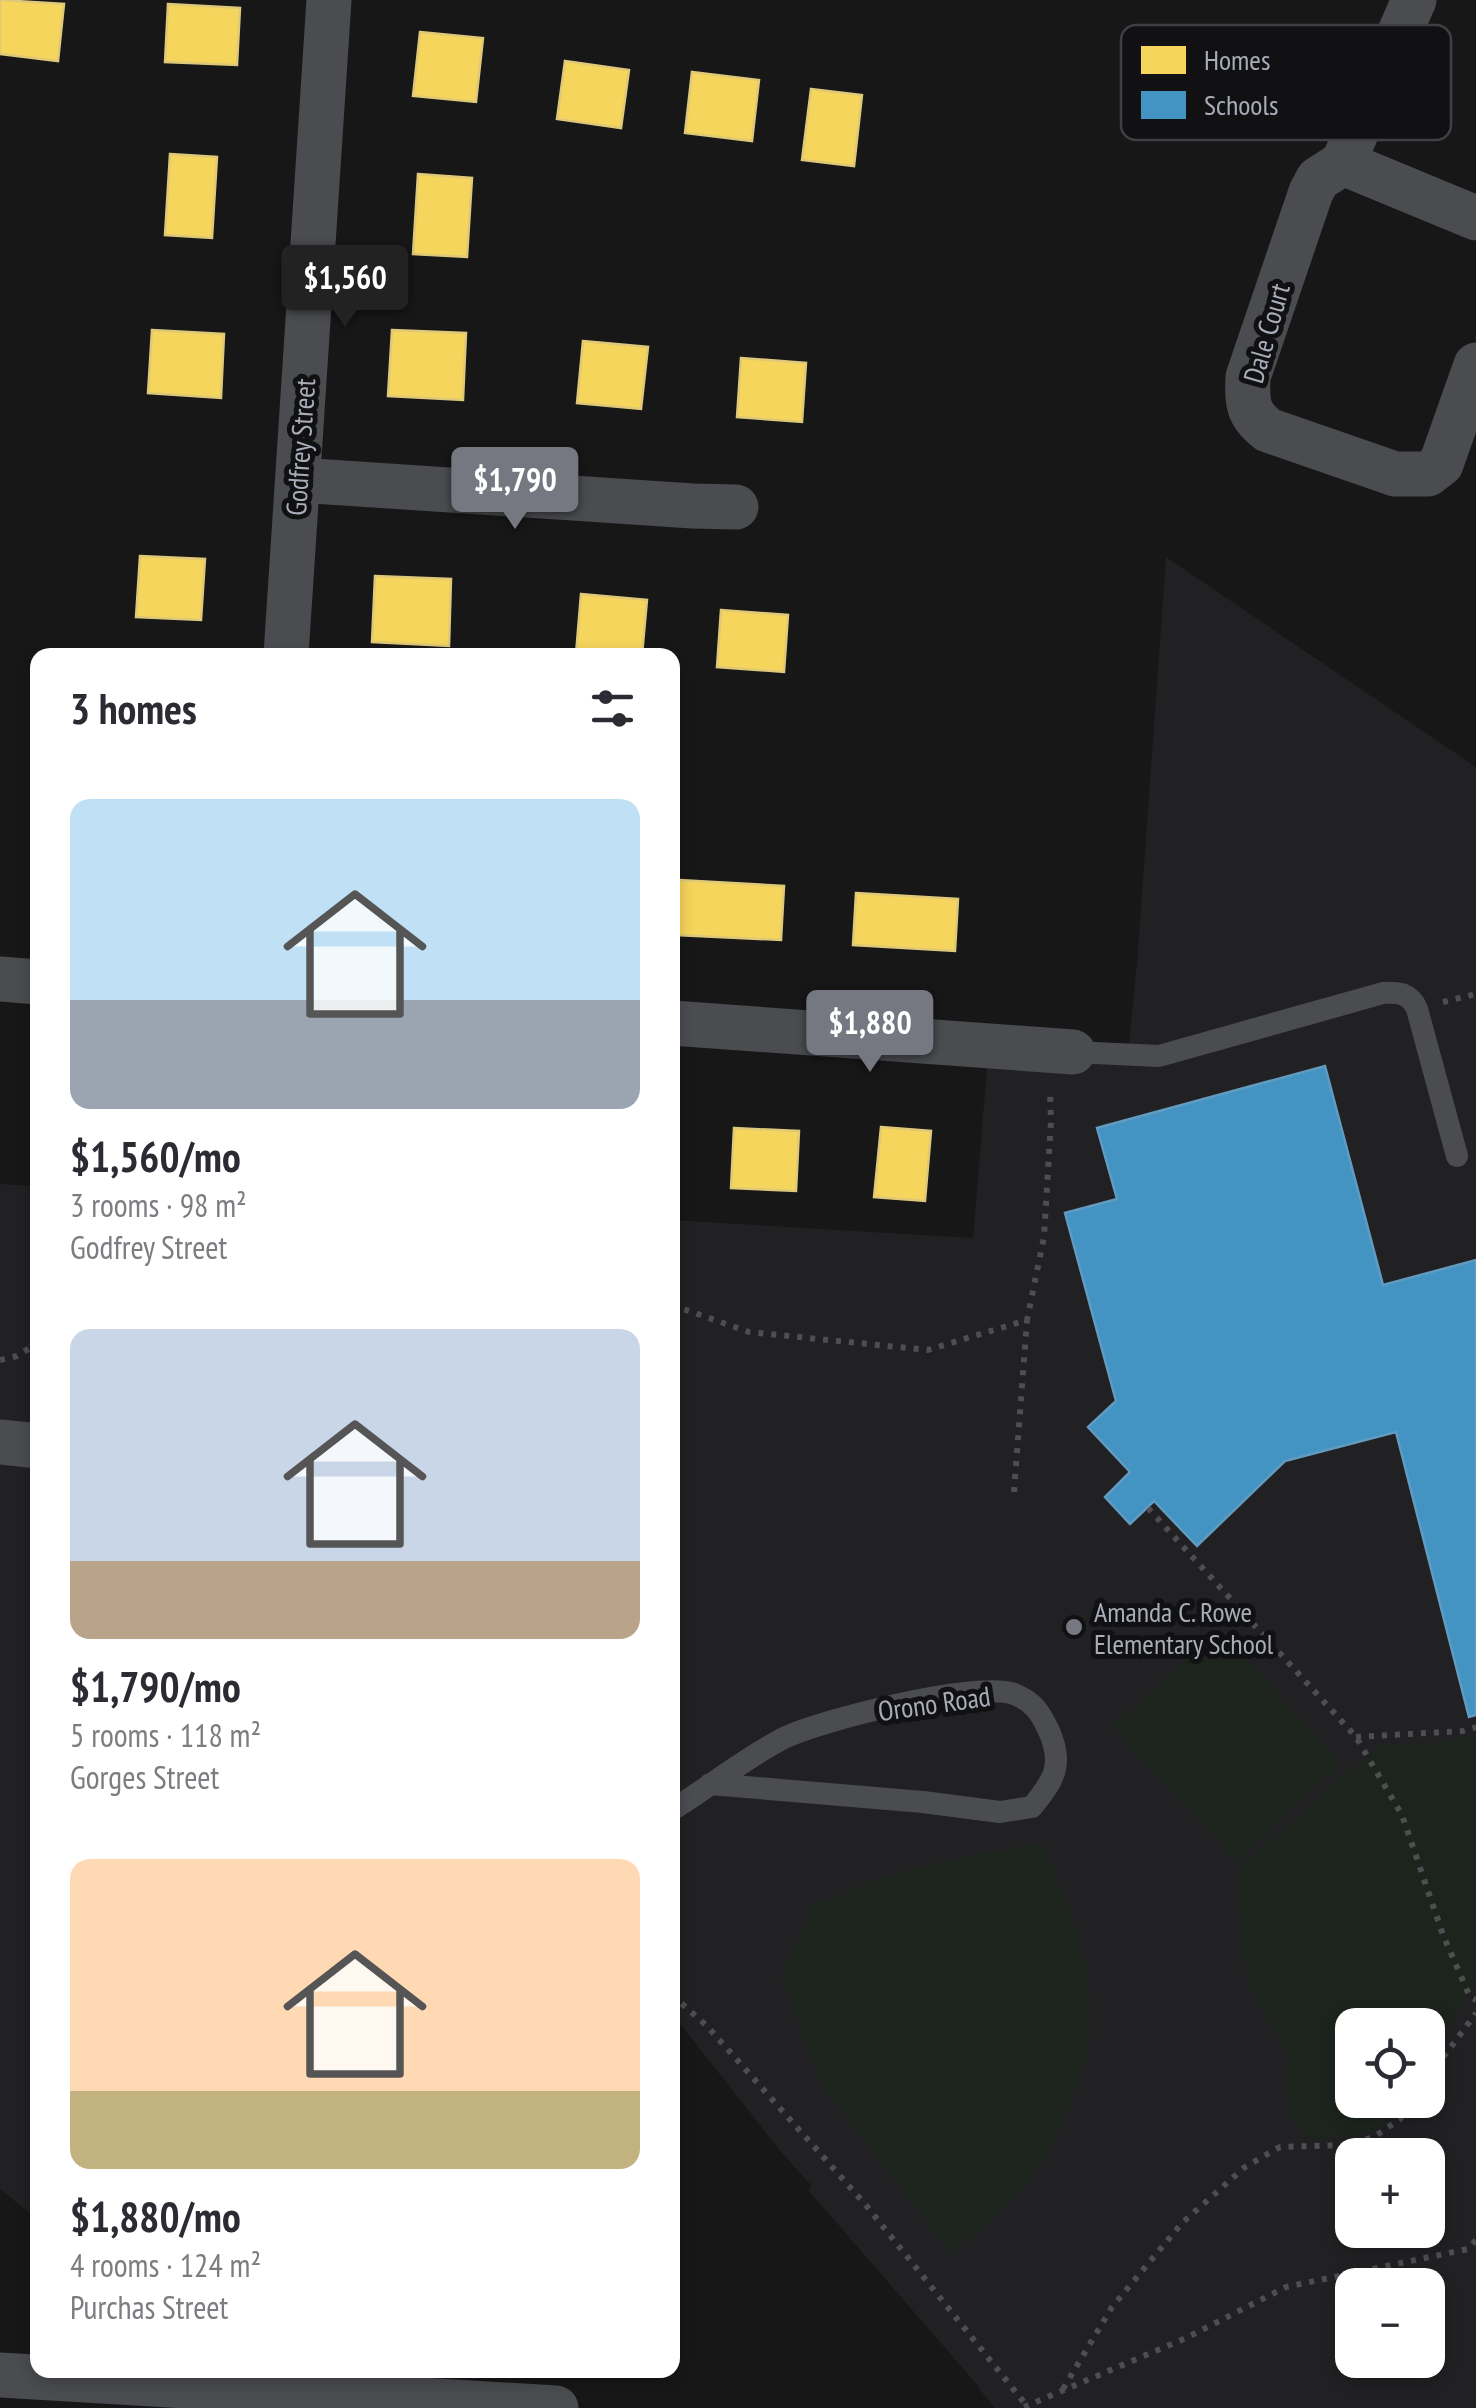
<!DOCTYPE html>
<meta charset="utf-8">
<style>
:root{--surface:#fff;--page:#f2f2f3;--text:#2b2b33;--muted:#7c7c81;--accent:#757880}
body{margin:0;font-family:"PT Sans Narrow",sans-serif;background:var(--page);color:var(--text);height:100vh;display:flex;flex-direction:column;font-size:38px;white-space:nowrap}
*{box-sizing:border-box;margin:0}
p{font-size:32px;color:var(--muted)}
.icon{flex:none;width:55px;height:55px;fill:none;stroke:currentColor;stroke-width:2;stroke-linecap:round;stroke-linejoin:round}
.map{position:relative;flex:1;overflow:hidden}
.side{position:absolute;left:30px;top:648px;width:650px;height:1730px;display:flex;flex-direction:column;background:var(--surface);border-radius:20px;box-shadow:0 5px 15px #0003}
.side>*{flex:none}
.controls{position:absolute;left:1335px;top:2008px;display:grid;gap:20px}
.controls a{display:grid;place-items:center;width:110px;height:110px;border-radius:20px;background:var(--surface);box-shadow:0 5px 15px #0003;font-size:50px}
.price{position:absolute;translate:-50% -85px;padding:0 22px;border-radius:10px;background:var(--accent);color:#fff;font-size:32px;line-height:65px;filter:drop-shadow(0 2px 5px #0008)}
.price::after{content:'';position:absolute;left:50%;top:60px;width:30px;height:22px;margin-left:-15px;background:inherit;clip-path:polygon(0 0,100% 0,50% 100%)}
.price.active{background:#222;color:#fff}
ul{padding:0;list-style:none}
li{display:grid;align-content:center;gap:20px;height:530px;padding:0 40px}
li span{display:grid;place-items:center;height:310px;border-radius:20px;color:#555}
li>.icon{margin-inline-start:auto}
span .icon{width:180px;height:180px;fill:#fffc;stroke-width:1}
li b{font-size:42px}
h2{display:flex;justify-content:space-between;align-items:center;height:120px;padding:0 40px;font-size:42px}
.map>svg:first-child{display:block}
.built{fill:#212123;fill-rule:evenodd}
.green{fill:#1d241e}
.homes{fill:#f6d55c;stroke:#dfc978;stroke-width:2.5}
.schools{fill:#4393c3;stroke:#619bc0;stroke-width:2.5}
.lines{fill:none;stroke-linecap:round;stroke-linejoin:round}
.path{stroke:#4d4e52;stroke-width:6;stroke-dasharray:5 8;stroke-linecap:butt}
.service{stroke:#4b4c50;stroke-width:22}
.minor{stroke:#4b4c50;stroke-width:45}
.poi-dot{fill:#757880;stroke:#111113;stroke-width:4}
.labels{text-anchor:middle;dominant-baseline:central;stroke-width:10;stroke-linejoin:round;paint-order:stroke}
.street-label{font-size:28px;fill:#a8adb8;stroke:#111113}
.poi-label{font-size:28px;fill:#a8adb8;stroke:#111113;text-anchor:start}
.key{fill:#111113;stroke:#3e4045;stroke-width:2.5}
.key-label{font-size:28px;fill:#a8adb8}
</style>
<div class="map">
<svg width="1476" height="2408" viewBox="0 0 1476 2408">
<rect width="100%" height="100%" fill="#171717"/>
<path class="built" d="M1166,557L1476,767V2408H995L979,2389V2387L809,2191L811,2185L782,2153L673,2015L672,1220L973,1238L988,1054L1127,1063L1137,963ZM1352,2025H1428V2100H1352ZM1352,2155H1428V2230H1352ZM1352,2285H1428V2360H1352Z
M0,1184L38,1186L37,2219L0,2189Z"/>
<path class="green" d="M1218,1629L1342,1763L1236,1861L1112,1727Z
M1476,1734V1983L1428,2062V2025H1352V2100H1404C1381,2138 1345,2137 1305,2139C1286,2116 1282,2085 1288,2057L1250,1988L1241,1947L1235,1871L1379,1745L1442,1742Z
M1042,1842C1070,1909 1103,1981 1086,2056C1083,2073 1075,2090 1069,2107C1059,2133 1047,2159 1029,2181C1006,2209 978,2231 951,2254L821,2084L781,1977L813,1904L911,1868Z"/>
<path class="homes" d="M0,0L64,4L58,61L0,54Z
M168,4L240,8L237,65L165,62Z
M420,32L483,38L476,102L413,96Z
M565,61L629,70L621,128L557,119Z
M692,72L759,80L752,141L685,133Z
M811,89L862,95L854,166L802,160Z
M170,154L217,157L212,238L165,235Z
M418,174L472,178L467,257L413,254Z
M152,330L224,334L221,398L148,393Z
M392,330L466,333L463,400L388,396Z
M583,341L648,347L641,409L577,403Z
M741,358L806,363L802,422L737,417Z
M140,556L205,559L201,620L136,617Z
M375,576L451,579L449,646L372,642Z
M581,594L647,600L642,655L576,654Z
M721,610L788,615L784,672L717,667Z
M679,880L784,886L781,940L676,935Z
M856,893L958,899L955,951L853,945Z
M881,1127L931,1131L925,1201L874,1197Z
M734,1128L799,1131L796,1191L731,1188Z"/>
<path class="schools" d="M1325,1066L1383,1285L1476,1260V1715L1469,1717L1396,1432L1285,1461L1197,1546L1154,1501L1130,1524L1105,1497L1130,1472L1088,1427L1116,1401L1065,1213L1117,1199L1097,1128Z"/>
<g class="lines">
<path class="path" d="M1443,1002L1476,994
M672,1305L749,1332L928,1350L1027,1320L1044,1237L1051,1121L1050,1092
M0,1360L17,1356L38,1343
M1014,1492L1027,1320
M1148,1508L1356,1737L1402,1815L1443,1935L1470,1997L1476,2000
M1356,1737L1463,1731L1476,1727
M672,1995L707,2026L865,2204L1026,2405
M1428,2078L1476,2013
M1063,2389L1112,2307L1182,2223L1245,2167L1280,2147L1348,2145L1374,2137L1400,2119L1413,2100
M1024,2407L1186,2338L1286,2287L1468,2249L1476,2240"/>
<path class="service" d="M1073,1052L1159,1056L1383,993C1399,992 1410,993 1417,1009L1457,1156
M672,1810C709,1787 744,1759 782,1739C819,1720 977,1681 1014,1694C1034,1702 1040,1712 1049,1731C1064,1765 1054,1780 1032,1807L1000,1812L923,1802L710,1784"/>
<path class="minor" d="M1343,163L1414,0
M1476,218L1343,163L1318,179L1311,192L1248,377C1247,402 1247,414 1268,430L1395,474H1428L1441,464L1476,365
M298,480L693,506L736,507
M286,655L329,0
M0,979L38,982
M672,1023L1073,1052
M0,1442L38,1446
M0,2375L556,2408"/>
</g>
<circle class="poi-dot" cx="1074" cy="1627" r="10"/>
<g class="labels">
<g class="street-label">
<text transform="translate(1266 333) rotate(-74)">Dale Court</text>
<text transform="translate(300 447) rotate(-86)">Godfrey Street</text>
<text transform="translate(934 1703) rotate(-8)">Orono Road</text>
</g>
<g class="poi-label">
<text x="1094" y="1611">Amanda C. Rowe<tspan x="1094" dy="32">Elementary School</tspan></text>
</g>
</g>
<rect x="1121" y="25" width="330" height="115" rx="15" class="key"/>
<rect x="1141" y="46" width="45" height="28" fill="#f6d55c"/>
<rect x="1141" y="91" width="45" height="28" fill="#4393c3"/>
<g class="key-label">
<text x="1204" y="70">Homes</text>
<text x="1204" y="115">Schools</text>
</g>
</svg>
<div class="controls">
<a><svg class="icon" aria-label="locate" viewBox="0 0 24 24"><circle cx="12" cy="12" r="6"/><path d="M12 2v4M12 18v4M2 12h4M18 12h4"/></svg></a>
<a>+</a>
<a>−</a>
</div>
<b class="price active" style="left:345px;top:330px">$1,560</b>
<b class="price" style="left:515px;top:532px">$1,790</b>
<b class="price" style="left:870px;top:1075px">$1,880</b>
<section class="side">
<h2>3 homes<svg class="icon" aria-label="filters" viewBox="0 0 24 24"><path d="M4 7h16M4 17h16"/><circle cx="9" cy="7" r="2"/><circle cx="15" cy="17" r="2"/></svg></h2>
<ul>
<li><span style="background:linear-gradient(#bfe0f5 65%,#9aa5b1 0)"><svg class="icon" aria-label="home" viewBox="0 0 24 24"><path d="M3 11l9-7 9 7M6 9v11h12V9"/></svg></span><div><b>$1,560/mo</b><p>3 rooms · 98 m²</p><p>Godfrey Street</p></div></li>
<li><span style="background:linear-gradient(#c9d6e8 75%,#b9a48a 0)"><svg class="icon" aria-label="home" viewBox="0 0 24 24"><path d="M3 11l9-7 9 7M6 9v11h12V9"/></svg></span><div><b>$1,790/mo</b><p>5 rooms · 118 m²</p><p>Gorges Street</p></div></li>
<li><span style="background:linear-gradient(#ffd9b3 75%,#c2b280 0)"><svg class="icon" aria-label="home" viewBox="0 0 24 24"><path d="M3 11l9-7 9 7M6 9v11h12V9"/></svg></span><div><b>$1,880/mo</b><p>4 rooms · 124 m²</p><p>Purchas Street</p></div></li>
</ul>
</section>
</div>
